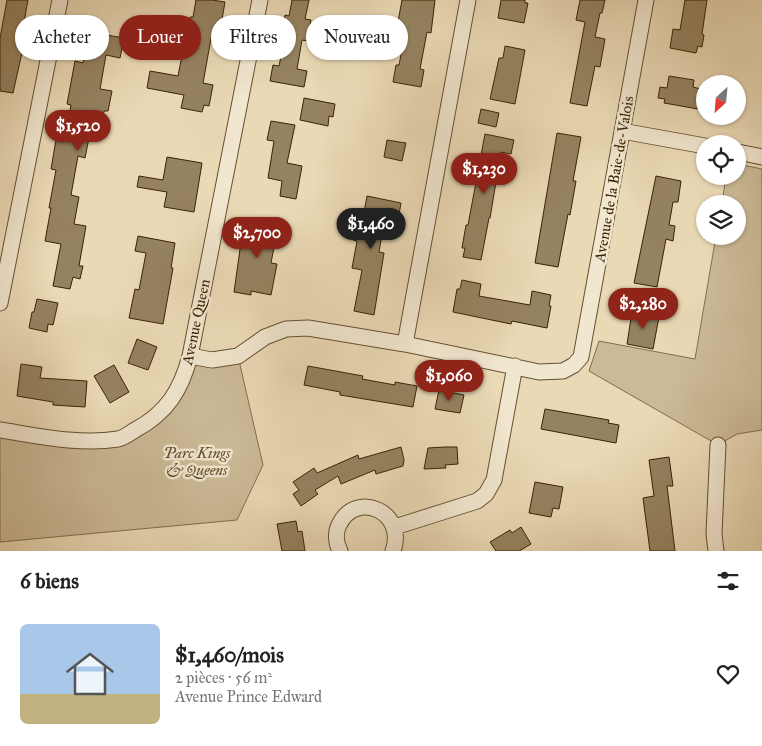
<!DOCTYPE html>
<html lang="fr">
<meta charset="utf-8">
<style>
:root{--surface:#fff;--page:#f2f2f2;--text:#222;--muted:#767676;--line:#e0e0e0;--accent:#8f2418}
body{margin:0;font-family:"IM FELL Great Primer",serif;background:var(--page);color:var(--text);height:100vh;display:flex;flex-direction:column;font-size:19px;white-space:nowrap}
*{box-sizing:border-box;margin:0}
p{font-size:16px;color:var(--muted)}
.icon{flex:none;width:28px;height:28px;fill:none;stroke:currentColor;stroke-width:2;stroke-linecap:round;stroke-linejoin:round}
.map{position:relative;height:551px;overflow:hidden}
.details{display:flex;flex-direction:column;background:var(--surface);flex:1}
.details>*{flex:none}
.banner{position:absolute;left:15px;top:15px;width:500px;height:45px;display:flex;gap:10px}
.needle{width:32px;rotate:206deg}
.fabs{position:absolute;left:696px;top:75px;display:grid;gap:10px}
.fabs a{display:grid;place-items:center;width:50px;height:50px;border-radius:50%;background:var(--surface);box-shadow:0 1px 4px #0004;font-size:25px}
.price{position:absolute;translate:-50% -42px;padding:0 11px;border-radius:18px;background:var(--accent);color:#fff;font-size:16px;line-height:32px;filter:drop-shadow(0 1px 2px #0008)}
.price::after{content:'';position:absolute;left:50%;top:30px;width:15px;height:11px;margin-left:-8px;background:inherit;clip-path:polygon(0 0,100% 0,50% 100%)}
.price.current{background:#222;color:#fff}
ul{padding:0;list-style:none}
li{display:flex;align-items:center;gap:15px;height:125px;padding:0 20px}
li+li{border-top:1px solid var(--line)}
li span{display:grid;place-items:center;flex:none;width:140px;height:100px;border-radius:8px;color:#555}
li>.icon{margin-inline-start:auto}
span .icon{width:60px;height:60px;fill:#fffc;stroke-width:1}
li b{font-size:21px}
h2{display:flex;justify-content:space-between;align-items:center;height:60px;padding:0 20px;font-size:21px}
.tag{padding:0 18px;border-radius:22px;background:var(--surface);box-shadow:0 1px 4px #0004;font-size:18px;line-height:45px}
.tag.current{background:var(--accent);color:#fff}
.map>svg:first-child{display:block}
.green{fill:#ccba97;stroke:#826e4d}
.building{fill:#958260;stroke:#392303}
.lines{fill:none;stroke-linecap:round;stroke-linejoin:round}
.minor-casing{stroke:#655030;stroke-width:17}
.minor{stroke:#f1e6cf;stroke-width:15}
.labels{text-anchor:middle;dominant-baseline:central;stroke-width:5;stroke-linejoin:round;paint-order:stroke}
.street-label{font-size:15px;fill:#392303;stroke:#f1e6cf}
.park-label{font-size:15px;font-style:italic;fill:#5e4928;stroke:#f1e6cf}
</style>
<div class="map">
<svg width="762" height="551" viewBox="0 0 762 551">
<rect width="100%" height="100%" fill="#ead9b5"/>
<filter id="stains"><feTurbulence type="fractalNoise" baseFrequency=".004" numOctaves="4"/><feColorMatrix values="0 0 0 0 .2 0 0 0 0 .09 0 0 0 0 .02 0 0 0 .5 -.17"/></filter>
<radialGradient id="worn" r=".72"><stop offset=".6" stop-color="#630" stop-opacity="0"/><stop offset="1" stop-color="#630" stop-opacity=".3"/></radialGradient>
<path class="green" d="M738,164L762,169V430L737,434L718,445L589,371L599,341L695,359L716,236H738V204H722L726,176H738Z
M190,356H238L263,465L237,520L0,542V430L120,439L151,422Z"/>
<path class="building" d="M7,0H28L21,38L25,39L13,93L0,91V38Z
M196,0H212L225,2L221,25H218L216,34L212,33L203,83L213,85L209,106L204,105L202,112L181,108L184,95L147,88L150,71L178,76L186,35H187L190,17H193Z
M292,0H309L305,19L311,20L307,41L302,40L297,69L307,71L304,87L270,81L273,65L279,66L285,37L282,36L285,15L289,16Z
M402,0H435L431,33L427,32L420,69L424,70L421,87L393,82L396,65H399L406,29L397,27Z
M501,0H525V3H528L524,23L498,18Z
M580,0H605L602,13H600L595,37L605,39L600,67L595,66L587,106L570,103L585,22L576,20Z
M685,0H707L702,34L704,35L702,47L698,46L696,53L670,48L673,29L680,30Z
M89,32L124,38L120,58L106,55L100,89L112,91L108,111H104L98,140L89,138L85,158L78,156L71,195L79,197L74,224L86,226L79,266H83L80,279L73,277L70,289L53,286L61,244L45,241L51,208H49L56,170L51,169L56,140L64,142L71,105L67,104L75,61L83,63Z
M505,46L525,50L515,104L490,99L499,58H503Z
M669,76L694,80L693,87L701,89L698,109L664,103L665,99L658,98L660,87L667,88Z
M304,98L335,104L333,117L329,116L328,126L300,120Z
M481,109L499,113L496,127L478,123Z
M271,121L295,125L287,163L302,166L296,199L280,196L282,181L268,178L274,141L267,140Z
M557,133L581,137L573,181H576L570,215L568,214L558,267L535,263Z
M485,134L514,140L511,154L501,152L490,218H489L481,260L463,257L465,248H462L466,225H468Z
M387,140L406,143L402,161L384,157Z
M167,157L202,163L194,212L164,207L167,192L137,187L139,176L163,180Z
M656,176L681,181L678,202H673L669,225L675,226L673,241L666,239L657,287L634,283Z
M367,196L401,203L398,220L385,217L379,252L384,253L374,315L354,311L362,270L352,268L357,241L353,240L356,222L362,223Z
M265,219L279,221L271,263L277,264L271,295L251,291V295L234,292L243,228L247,229L248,221L264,224Z
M138,236L175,243L171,268H173L163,324L129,318L135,289L139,290L146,253L135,251Z
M462,280L481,284L479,296L530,305L532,291L551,295L549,306H551L547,328L512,321L511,324L453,312L457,289H460Z
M37,299L58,303L53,325L48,324L47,332L29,328L32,312H34Z
M632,312L659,317L653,349L627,344Z
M137,339L157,347L148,370L128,363Z
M21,364L42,367L40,378L87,381L85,407L53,405V402L17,396Z
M114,365L129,392L110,403L94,376Z
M308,366L363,376L362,379L395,385V382L417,386L413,407L340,395V392L304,385Z
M439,390L464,395L460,413L435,409Z
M545,409L609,420L608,423L619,425L616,443L541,429Z
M401,447L404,460L403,466L376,474L375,470L341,484L338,476L315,490L318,494L301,506L293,494L299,490L293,482L314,468L317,473L358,455L359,459Z
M445,447H457L458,464L445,465L446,468L424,469L428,448Z
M669,457L673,486H667L675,551H650L643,498L654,496L649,460Z
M535,482L563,487L559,509L553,508L551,517L529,513Z
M296,521L298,532L302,531L305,551H282L277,524Z
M521,527L531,544L519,551H496L490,542L510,530L512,533Z"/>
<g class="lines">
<g class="minor-casing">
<path id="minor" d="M622,131L705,146
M738,152L762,157
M0,303L60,0
M405,344L468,0
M190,356L212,360L238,356L265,337L286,329L308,328L405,344L539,372L563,371L574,365L581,357L646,0
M0,430C39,436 79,445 118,439C124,438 130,433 135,430C167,413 181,390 190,356L260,0
M395,527L477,501L486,494L494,480L515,366
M340,551C336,543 335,533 339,525C356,489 407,512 393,551
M716,551L714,534L718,445"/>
</g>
<use href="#minor" class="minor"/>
</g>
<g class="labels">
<g class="street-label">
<text transform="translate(614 179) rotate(-80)">Avenue de la Baie-de-Valois</text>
<text transform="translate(196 322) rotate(-78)">Avenue Queen</text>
</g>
<g class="park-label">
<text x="197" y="453">Parc Kings<tspan x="197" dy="17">&amp; Queens</tspan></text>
</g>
</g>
<rect width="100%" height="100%" filter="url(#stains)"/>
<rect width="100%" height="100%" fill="url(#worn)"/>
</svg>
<div class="fabs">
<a><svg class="needle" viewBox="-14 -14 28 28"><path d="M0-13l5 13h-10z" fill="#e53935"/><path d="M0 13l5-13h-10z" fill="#767676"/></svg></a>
<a><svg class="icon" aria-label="locate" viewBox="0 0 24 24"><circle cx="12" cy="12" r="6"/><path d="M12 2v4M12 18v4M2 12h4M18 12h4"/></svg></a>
<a><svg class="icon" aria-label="layers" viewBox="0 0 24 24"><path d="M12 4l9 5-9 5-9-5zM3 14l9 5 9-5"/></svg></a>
</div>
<b class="price" style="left:78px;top:152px">$1,520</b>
<b class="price" style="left:484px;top:195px">$1,230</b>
<b class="price current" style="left:371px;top:250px">$1,460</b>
<b class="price" style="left:257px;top:259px">$2,700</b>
<b class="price" style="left:643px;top:330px">$2,280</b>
<b class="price" style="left:449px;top:402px">$1,060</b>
<div class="banner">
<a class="tag">Acheter</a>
<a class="tag current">Louer</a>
<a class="tag">Filtres</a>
<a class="tag">Nouveau</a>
</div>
</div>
<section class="details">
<h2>6 biens<svg class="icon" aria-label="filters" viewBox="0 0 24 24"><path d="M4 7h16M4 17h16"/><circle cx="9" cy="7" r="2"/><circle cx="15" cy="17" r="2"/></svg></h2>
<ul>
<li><span style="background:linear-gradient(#a9c7e8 70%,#c2b280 0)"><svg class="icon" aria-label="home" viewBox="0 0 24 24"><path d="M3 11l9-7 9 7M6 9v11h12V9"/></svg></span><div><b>$1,460/mois</b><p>2 pièces · 56 m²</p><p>Avenue Prince Edward</p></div><svg class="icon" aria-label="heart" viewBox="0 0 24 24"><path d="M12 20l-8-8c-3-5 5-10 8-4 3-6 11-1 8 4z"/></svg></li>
</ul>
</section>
